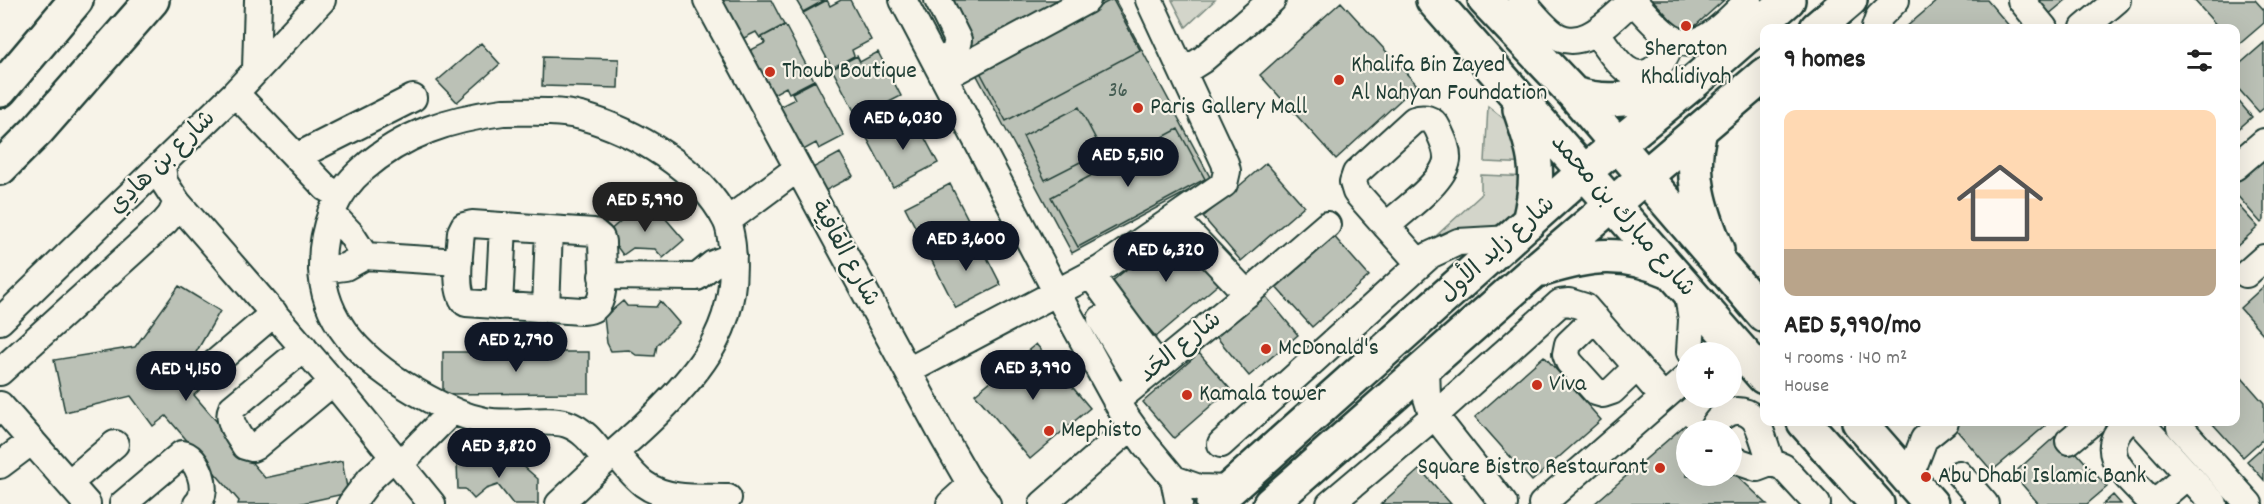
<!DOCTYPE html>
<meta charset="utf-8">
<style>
:root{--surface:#fff;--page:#f6f6f6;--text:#222;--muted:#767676;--accent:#111827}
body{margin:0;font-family:Dekko,"Playpen Sans Arabic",sans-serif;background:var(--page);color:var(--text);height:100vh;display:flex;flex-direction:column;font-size:22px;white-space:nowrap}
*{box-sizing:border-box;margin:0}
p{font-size:20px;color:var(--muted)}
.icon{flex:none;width:33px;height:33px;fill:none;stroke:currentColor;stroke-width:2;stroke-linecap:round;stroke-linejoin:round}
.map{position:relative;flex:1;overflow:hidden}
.drawer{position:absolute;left:1760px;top:24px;width:480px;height:402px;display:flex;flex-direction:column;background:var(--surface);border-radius:12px;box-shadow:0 6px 24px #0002}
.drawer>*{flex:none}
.buttons{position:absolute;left:1676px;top:342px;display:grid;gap:12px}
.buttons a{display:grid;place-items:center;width:66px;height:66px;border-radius:50%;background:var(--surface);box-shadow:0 6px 24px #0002;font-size:30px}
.price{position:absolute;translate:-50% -51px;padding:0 14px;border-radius:21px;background:var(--accent);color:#fff;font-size:20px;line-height:39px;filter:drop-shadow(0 2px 3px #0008)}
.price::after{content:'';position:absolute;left:50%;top:36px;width:18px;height:14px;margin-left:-9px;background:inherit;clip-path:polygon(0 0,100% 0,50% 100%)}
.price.selected{background:#222;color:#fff}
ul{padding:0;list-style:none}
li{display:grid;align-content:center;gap:12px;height:318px;padding:0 24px}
li span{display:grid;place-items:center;height:186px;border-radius:12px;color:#555}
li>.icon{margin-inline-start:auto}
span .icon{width:108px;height:108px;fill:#fffc;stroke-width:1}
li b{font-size:26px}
h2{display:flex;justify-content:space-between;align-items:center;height:72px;padding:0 24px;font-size:26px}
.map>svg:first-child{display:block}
.green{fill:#d3d5ca;stroke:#79897f;stroke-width:1.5}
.building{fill:#bbc1b6;stroke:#1f3d34;stroke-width:1.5}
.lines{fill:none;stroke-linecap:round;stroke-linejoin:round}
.minor-casing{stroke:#1f3d34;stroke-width:30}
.major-casing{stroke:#1f3d34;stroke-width:38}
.highway-casing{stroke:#1f3d34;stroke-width:38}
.minor{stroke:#f7f3e8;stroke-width:26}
.major{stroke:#f7f3e8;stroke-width:33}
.highway{stroke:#f7f3e8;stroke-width:33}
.poi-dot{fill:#c8321e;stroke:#f7f3e8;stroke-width:2}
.labels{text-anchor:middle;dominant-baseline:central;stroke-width:4.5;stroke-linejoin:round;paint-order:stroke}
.number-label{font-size:21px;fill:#465e54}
.poi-label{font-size:24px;fill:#1f3d34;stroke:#f7f3e8;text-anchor:start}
.street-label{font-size:24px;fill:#1f3d34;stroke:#f7f3e8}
</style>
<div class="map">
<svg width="2264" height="504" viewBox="0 0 2264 504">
<rect width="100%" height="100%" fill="#f7f3e8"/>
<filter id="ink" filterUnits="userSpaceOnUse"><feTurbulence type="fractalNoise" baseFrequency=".0167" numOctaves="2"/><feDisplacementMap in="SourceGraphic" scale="12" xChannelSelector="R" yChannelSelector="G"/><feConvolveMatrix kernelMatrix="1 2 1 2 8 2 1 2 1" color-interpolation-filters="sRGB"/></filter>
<g filter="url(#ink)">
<path class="green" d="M1172,0H1215L1186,27Z
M1488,106L1518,130L1533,164L1485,162Z
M1481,175L1533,177L1518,209L1477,240L1425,246L1481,195Z"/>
<path class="building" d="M716,0H771L784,25L760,38L756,32L738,41Z
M796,0H825L803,12Z
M827,0L830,6L841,0H850L871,40L852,50L854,56L832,68L803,13Z
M945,0H1072L972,52Z
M1106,0H1115L1211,179L1072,253L974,70Z
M1111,0H1113L1140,50L1006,121L979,70Z
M1653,0H1724L1685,35Z
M1938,0H1987L2011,28H1905Z
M2035,0H2066L2048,15Z
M2194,0H2255L2264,10V23L2236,47L2235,28H2219Z
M1341,2L1417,85L1336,159L1260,75Z
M785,25L814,80L789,93L786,87L768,97L745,53L765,43L762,37Z
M481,43L500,64L457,102L437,81Z
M2264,43V108L2259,112L2235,85V68Z
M878,52L901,96L881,106L884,111L861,124L832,69L857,56L860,62Z
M543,57L619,59L618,88L542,86Z
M815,81L844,136L819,149L816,143L798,153L775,109L795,99L792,93Z
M2235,97L2252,117L2235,132Z
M1079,107L1102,151L1045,180L1023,136Z
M912,114L938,163L893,187L867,138Z
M1178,129L1205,179L1078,247L1051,197Z
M840,153L853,176L821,193L809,170Z
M2264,156V220L2261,223L2235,193V182Z
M1266,163L1304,206L1241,261L1203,217Z
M950,184L975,233L930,256L905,207Z
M2235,202L2258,227L2235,248Z
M633,210L660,212L684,240L663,258L655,249L633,248L623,255L607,233Z
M1176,228L1221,282L1156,337L1110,283Z
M1331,233L1369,276L1312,327L1273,284Z
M976,236L1001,285L956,308L931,259Z
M179,286L220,311L191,361L208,382L194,395L265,478L342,461L348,493L298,504H238L239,501L166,416L153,426L131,396L65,412L54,360L135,347Z
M2264,286V335L2240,308Z
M1263,293L1298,335L1249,376L1214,334Z
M623,301L627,306L656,307L660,301L679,323L657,345L655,356L636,355L629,350L611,351L607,343L604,317Z
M1036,344L1090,408L1030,459L975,394Z
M443,352H589V393L443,394Z
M1199,353L1230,389L1174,438L1143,402Z
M1544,356L1601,420L1532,481L1475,417Z
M2235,370L2264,403V438L2243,457L2211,422H2235Z
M1958,422H2041L2045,426L1992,471L1953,426Z
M1685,425L1691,430H1686V476H1731V470L1767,504H1594Z
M2059,433L2107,487L2087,504H2039L2013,474Z
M2264,446V480L2247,461Z
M478,457H513L538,479V504H513L498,485L486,489L474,499L465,489H458L457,463H473Z
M1420,469L1451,504H1381Z
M2113,495L2121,504H2103Z"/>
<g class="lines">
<g class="minor-casing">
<path id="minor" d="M707,0L944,438L967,478L987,504
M903,0L1057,293L1123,413L1145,444L1174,479L1179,504
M1521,0C1530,10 1539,22 1550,31C1580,57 1611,19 1633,0
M1632,0C1644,12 1656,28 1670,37C1700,57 1729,18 1749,0
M2021,0L2044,28
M1875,28L1879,17L1896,0
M2084,28L2117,0
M1596,32C1605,44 1614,60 1626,69C1649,86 1669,58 1671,38
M937,64L955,52L958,40L938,0
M256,69L258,0
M1183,72L1202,60L1272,0
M944,77L1087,0
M235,93L326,188L340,196
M503,112C528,112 557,110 581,116C635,131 700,169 726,220C730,227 731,238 732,246C735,280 731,309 716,339C696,381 641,430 606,460C595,446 585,430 567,424C546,417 511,426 485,421C465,417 445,408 427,398C376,371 322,329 322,266C322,229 334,194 363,169C404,133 450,119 503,112Z
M296,157L413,98
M162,165L164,182L177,202L333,382L432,504
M2235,167L2264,142
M331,213L350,233L365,256
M1176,219L1247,294
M727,221L798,168
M472,224L594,232L601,238L602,242C602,255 606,294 598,304C594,310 588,311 581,311L466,303C453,293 460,249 461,232L464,226Z
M1386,226C1403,211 1444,182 1447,160C1448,149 1442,138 1438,129C1433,118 1424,117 1414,120L1356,173L1353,182L1356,192L1419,263
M322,270L345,267L365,256L459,262
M2246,274L2264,258
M1091,275L1158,366
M602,276L697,277L713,264L733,256
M1687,288L1692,320L1690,352
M499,306L503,226
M546,309L549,229
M1595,318L1568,344L1566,354L1569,362L1596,392L1603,394L1612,391L1637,367
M1101,319L1139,382
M0,321L235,93L322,0
M304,348L232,408C226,420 238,435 245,446L252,448L256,446L333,382
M214,364L274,313
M1426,366L1427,398L1431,411L1504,504
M908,371L1101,269L1224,184L1227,171L1225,163L1149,0
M0,372L165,222L171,215L177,202
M1116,401L1247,294L1327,225
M0,405L87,504
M2127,422C2092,454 2130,478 2153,504
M2140,422L2214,504
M2180,427L2249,504
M1712,430C1719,411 1745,402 1757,423C1762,433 1765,445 1769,456L1765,465L1757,468L1731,459
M2069,441L2092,422
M1221,444L1430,255L1458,242L1511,239
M615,453C624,463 633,476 644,484C667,501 701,497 728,498
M1768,461L1783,467L1817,504
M400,464L452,411
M0,465L32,441
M1959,474L1985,504
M1909,478L1924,439L1945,422
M1174,479L1199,488L1230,489
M69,483L115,444
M123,504L182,454C197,455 211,491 197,504
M351,504L370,479L394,457
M559,504L606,460
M950,504L971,485
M1043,504L1131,427
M1330,504L1434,416L1560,303L1569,302L1585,307L1663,397
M1542,504L1686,378
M2154,504L2188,475"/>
</g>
<g class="major-casing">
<path id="major" d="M1433,0L1764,377
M1485,0L1574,94L1764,315
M1817,28L1850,0
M1574,94C1614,107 1642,96 1682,85
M1520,109C1536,157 1541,172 1529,222
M1700,131C1688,174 1701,211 1717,250
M1543,269C1591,254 1623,250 1670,271
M1804,422L1877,504
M1859,422L1931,504
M1213,504L1583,173L1695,81L1788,0
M1270,504L1533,272L1764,75"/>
</g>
<g class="highway-casing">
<path id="highway" d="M0,90L76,0
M0,168L38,130L152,0"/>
</g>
<use href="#minor" class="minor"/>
<use href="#major" class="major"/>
<use href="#highway" class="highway"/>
</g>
</g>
<g class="poi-dot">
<circle cx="1686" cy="26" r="6"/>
<circle cx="770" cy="72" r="6"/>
<circle cx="1339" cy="80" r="6"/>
<circle cx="1138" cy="108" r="6"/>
<circle cx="1266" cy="349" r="6"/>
<circle cx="1537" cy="385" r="6"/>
<circle cx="1187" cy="395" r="6"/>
<circle cx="1049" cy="431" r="6"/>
<circle cx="1660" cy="468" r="6"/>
<circle cx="1926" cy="477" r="6"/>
</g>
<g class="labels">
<g class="number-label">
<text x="1118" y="92">36</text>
</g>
<g class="poi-label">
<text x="1686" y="50" text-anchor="middle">Sheraton<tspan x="1686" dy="28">Khalidiyah</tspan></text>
<text x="1351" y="66">Khalifa Bin Zayed<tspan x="1351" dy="28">Al Nahyan Foundation</tspan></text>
<text x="782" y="72">Thoub Boutique</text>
<text x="1150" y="108">Paris Gallery Mall</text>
<text x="1278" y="349">McDonald's</text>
<text x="1549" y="385">Viva</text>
<text x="1199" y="395">Kamala tower</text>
<text x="1061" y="431">Mephisto</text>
<text x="1648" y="468" text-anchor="end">Square Bistro Restaurant</text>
<text x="1938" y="477">Abu Dhabi Islamic Bank</text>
</g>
<g class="street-label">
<text transform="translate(163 163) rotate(-44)">شارع بن هادِي</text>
<text transform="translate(1622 216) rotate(49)">شارع مبارك بن محمد</text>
<text transform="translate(1498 250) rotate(-42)">شارع زايد الأول</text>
<text transform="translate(844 254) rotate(61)">شارع القافِية</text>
<text transform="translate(1181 348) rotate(-39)">شارع الحَد</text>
</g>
</g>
</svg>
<div class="buttons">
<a>+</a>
<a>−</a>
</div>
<b class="price" style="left:903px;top:151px">AED 6,030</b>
<b class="price" style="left:1128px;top:188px">AED 5,510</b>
<b class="price selected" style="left:645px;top:233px">AED 5,990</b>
<b class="price" style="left:966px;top:272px">AED 3,600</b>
<b class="price" style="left:1166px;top:283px">AED 6,320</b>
<b class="price" style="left:516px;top:373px">AED 2,790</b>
<b class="price" style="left:1033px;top:401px">AED 3,990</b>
<b class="price" style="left:186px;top:402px">AED 4,150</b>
<b class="price" style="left:499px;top:479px">AED 3,820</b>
<section class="drawer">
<h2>9 homes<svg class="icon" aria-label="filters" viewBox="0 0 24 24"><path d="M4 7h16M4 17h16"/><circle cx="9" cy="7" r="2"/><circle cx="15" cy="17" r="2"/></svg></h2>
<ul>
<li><span style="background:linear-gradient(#ffd9b3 75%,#b9a48a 0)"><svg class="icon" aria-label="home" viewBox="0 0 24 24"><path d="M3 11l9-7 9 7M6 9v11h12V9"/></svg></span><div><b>AED 5,990/mo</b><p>4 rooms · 140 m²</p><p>House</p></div></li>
</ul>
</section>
</div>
